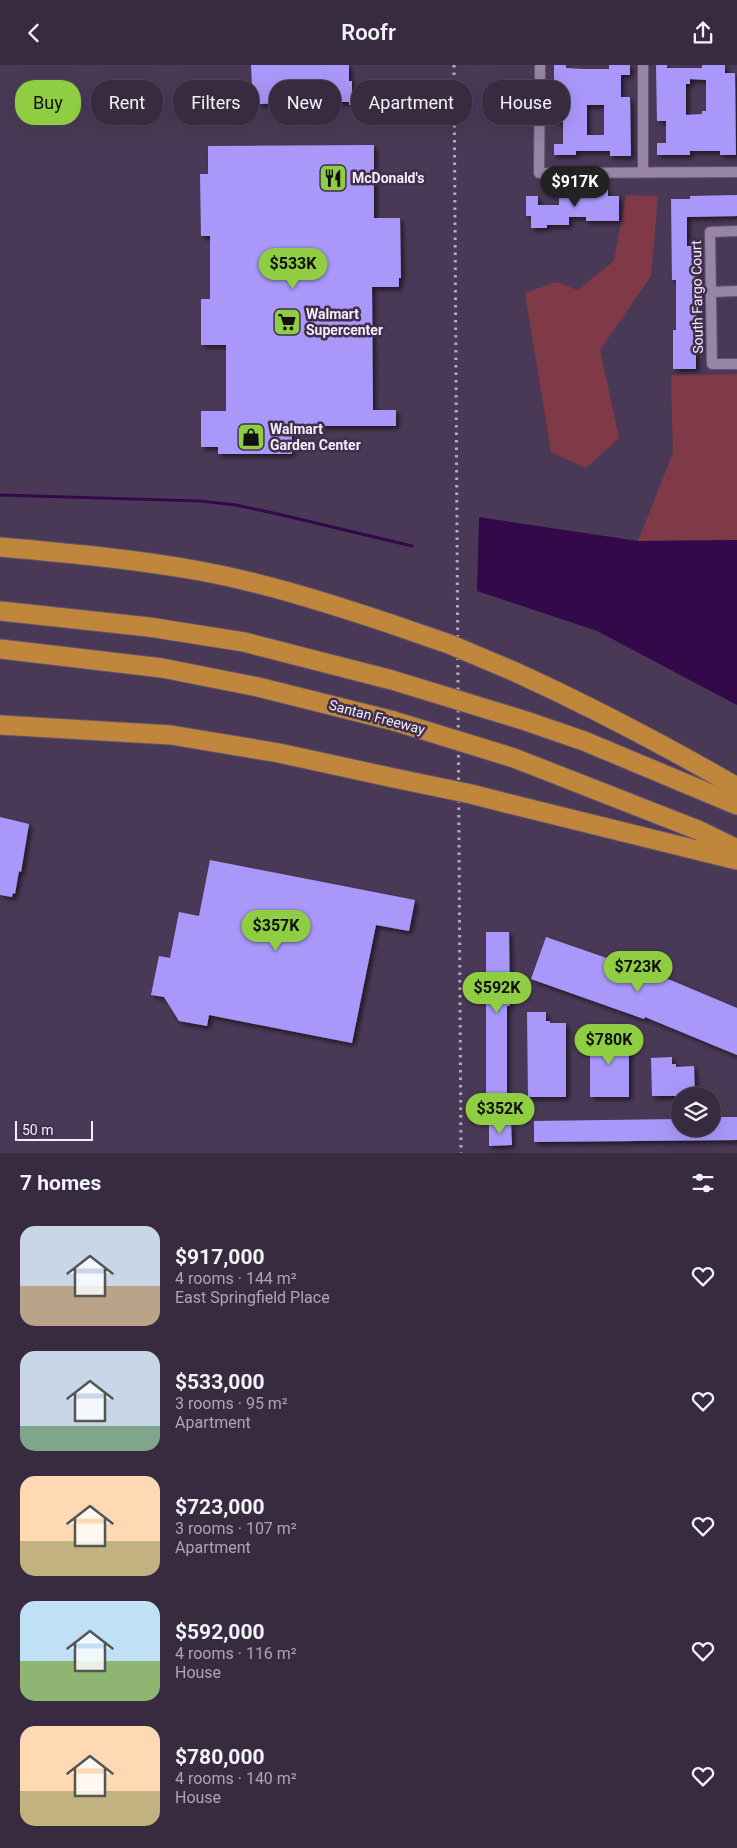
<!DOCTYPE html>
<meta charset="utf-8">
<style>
:root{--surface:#382b40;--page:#3f3347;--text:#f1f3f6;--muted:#aba7b1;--line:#524759;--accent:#8fcd42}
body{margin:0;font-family:Roboto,sans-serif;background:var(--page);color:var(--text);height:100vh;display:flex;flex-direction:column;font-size:19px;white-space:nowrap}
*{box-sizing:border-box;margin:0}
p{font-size:16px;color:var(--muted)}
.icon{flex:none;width:28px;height:28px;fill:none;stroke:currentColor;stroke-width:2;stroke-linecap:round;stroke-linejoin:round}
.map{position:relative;height:1088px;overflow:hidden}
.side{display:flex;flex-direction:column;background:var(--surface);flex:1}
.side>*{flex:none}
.guide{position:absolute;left:15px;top:15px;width:708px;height:45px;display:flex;gap:10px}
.buttons{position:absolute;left:671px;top:1022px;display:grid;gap:10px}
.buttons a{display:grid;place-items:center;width:50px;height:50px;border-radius:50%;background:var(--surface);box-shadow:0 5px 20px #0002,0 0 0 1px var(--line);font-size:25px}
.scale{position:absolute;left:15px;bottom:12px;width:78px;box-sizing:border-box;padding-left:5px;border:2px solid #f7ecff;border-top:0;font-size:14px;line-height:18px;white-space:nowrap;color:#f7ecff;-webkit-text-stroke:4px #3f2f4b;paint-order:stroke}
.price{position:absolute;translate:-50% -42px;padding:0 11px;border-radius:18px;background:var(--accent);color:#111;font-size:16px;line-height:32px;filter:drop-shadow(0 1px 2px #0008)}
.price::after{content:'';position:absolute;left:50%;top:30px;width:15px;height:11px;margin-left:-8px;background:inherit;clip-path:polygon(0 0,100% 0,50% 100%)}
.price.current{background:#222;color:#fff}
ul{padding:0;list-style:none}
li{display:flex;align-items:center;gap:15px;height:125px;padding:0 20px}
li span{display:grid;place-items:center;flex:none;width:140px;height:100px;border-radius:15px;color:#555}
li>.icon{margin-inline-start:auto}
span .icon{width:60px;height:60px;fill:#fffc;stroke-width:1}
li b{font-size:21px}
h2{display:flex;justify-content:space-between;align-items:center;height:60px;padding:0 20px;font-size:21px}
.chip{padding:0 18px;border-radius:20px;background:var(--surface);box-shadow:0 5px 20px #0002,0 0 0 1px var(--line);font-size:18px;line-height:45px}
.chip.current{background:var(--accent);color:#111}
header{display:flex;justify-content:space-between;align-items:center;height:65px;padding:0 20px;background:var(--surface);font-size:22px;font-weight:600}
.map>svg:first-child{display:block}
.green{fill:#803946}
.water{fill:#34094a}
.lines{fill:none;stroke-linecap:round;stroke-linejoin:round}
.stream{stroke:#34094a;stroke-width:3}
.building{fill:#a998fa;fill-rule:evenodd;filter:url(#shadow)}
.street-casing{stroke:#64556e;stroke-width:12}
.highway-casing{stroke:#64556e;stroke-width:21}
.street{stroke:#9885a6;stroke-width:10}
.highway{stroke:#c0863b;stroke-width:19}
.rail{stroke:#b7aac1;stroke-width:3;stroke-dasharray:2.5 5;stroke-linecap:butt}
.highway-bridge-casing{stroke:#64556e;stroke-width:21;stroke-linecap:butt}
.highway-bridge{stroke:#c0863b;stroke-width:19}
.labels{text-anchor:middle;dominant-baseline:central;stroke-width:5;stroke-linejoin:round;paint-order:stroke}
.poi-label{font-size:14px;font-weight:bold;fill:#f7ecff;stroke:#3f2f4b;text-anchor:start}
.street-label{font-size:14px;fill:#f7ecff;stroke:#3f2f4b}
</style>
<header><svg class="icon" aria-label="back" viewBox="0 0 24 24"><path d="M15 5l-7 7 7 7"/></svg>Roofr<svg class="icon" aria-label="share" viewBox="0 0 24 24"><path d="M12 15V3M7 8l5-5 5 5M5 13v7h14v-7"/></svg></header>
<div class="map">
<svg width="737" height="1088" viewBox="0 0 737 1088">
<defs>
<filter id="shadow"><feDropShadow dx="3" dy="3" stdDeviation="2.5" flood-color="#0009"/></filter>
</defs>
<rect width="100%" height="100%" fill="#4a3956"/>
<path class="green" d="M626,130L658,131L651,211L600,285L619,373L586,403L551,387L525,228L556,217L578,225L614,196Z
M737,309V475L638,476L673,388L671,310Z"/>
<path class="water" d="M479,452L638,476L737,475V640L597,566L477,526Z"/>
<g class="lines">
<path class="stream" d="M0,430L200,436L236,440L278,449L412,481"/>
</g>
<path class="building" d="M251,0H349V16H352V26H363V40H349V37H318V41L291,42V38L259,39V34H254V22H252Z
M554,0H566V3L583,4H609V0H630V10H621V32H630L631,91H610V86H576V90H554V79H563V57H554ZM587,40H604V70H587Z
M656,0H667V3H702V0H725V8H735L736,90H720V86H690V90H657V78H666V56H657ZM690,14L706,15V46H702V49L686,50V19H690Z
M374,80V153H400L401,213H399V222H372L373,345H396V361H292V389H218V382H201V346H226V280H201V234H210V171H201L200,109H208V81Z
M573,123H608V131H619V156H586V152H569V160H547V163H531V151H526V131H538V140H559V130H573Z
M737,130V151L687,152V181H694V197H697L696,265H699V281H696V304H673V265H676V215H672L671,134H690V131Z
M0,752L29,759L21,807L19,806L15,829L13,828L12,832L0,830Z
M210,795L415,835L409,866L376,860L352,978L209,950L207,961L179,956L164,932L151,930L159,891L170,893L179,847L199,851Z
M486,867H509L510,941H507V1036H486Z
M546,872L673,916L737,943V990L645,952L644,954L531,914Z
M527,947H546V956H550V958H566V1032H528Z
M590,967H609V973H614V976H629V1032H590Z
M672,992V999H676V1002L694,1001L695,1031H652L651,993Z
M712,1052H737V1075L534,1077V1056L680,1054V1064H712Z
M489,1059H511L512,1080L489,1081Z"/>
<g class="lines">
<g class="street-casing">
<path id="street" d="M540,0L539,108L737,107
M643,0V107
M737,166L710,167L712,299H737
M711,227L737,226"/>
</g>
<g class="highway-casing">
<path id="highway" d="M0,482C67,488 134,494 200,506C265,518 328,538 391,559
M0,546L149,562L244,577L392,615
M0,584L162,603L258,622L394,656
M513,606C590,641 664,680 737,722
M526,656L584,676L737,740
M0,660L171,670L279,688L389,712
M514,693L698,765L737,784
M506,738L737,795"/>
</g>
<use href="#street" class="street"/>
<use href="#highway" class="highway"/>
<path class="rail" d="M454,0L461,1088"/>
<g class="highway-bridge-casing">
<path id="highway-bridge" d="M391,559L449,579L513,606
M392,615L526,656
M394,656L514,693
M389,712L471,729L506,738"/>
</g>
<use href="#highway-bridge" class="highway-bridge"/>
</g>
<defs>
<g id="restaurant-square" transform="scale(1.4375)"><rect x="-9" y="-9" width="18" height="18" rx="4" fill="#8fcd42" stroke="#3f2f4b"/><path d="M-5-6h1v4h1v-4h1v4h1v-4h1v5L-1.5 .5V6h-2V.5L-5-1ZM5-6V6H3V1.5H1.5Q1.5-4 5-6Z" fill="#111"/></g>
<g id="supermarket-square" transform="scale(1.4375)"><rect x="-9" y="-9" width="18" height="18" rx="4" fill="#8fcd42" stroke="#3f2f4b"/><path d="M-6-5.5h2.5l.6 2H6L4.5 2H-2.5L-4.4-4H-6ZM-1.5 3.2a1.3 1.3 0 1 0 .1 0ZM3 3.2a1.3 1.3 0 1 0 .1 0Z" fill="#111"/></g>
<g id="shop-square" transform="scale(1.4375)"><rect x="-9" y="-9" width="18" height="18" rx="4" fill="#8fcd42" stroke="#3f2f4b"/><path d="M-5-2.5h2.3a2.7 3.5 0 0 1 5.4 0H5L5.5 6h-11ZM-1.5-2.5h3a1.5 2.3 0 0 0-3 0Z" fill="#111"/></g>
</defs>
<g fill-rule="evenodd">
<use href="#restaurant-square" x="333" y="113"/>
<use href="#supermarket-square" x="287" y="257"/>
<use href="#shop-square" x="251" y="372"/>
</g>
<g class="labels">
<g class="poi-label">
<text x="352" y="113">McDonald's</text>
<text x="306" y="249">Walmart<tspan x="306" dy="16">Supercenter</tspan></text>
<text x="270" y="364">Walmart<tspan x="270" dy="16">Garden Center</tspan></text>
</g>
<g class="street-label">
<text transform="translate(697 232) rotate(-91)">South Fargo Court</text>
<text transform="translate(377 652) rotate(15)">Santan Freeway</text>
</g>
</g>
</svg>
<div class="buttons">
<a><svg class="icon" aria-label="layers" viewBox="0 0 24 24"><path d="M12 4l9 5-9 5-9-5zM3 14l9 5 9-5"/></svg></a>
</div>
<div class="scale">50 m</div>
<b class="price current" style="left:575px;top:143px">$917K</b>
<b class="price" style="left:293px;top:225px">$533K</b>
<b class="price" style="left:276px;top:887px">$357K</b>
<b class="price" style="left:638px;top:928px">$723K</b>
<b class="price" style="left:497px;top:949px">$592K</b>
<b class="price" style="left:609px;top:1001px">$780K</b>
<b class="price" style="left:500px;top:1070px">$352K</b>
<div class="guide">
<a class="chip current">Buy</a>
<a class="chip">Rent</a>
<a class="chip">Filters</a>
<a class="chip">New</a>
<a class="chip">Apartment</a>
<a class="chip">House</a>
</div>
</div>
<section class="side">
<h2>7 homes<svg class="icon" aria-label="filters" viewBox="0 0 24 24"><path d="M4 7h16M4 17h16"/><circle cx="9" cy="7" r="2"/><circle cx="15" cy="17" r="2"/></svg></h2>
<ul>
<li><span style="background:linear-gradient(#c9d6e8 60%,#b9a48a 0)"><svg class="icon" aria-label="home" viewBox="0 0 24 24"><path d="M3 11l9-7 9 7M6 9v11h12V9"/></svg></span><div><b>$917,000</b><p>4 rooms · 144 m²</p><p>East Springfield Place</p></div><svg class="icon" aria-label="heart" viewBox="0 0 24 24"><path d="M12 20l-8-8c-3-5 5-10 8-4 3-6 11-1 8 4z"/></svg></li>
<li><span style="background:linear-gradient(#c9d6e8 75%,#7fa58c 0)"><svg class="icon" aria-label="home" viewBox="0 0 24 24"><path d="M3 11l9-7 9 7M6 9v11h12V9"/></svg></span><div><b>$533,000</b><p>3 rooms · 95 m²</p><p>Apartment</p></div><svg class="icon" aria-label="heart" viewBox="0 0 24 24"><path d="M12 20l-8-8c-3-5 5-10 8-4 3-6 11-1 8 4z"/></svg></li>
<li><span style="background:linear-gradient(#ffd9b3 65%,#c2b280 0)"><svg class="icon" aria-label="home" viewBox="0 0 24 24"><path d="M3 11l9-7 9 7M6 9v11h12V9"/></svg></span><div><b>$723,000</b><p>3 rooms · 107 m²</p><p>Apartment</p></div><svg class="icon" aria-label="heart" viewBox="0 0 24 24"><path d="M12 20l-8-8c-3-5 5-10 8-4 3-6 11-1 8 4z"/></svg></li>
<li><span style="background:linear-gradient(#bfe0f5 60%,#8fb573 0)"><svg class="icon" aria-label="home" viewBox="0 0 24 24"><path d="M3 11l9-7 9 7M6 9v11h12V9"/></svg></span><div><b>$592,000</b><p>4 rooms · 116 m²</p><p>House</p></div><svg class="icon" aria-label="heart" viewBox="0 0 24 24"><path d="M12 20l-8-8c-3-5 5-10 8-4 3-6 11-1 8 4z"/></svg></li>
<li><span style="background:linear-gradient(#ffd9b3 65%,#c2b280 0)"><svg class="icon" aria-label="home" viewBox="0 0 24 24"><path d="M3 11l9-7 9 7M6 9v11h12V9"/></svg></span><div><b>$780,000</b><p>4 rooms · 140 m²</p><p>House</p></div><svg class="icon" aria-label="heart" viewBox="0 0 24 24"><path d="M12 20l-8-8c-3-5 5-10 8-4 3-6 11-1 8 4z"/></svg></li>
</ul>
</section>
